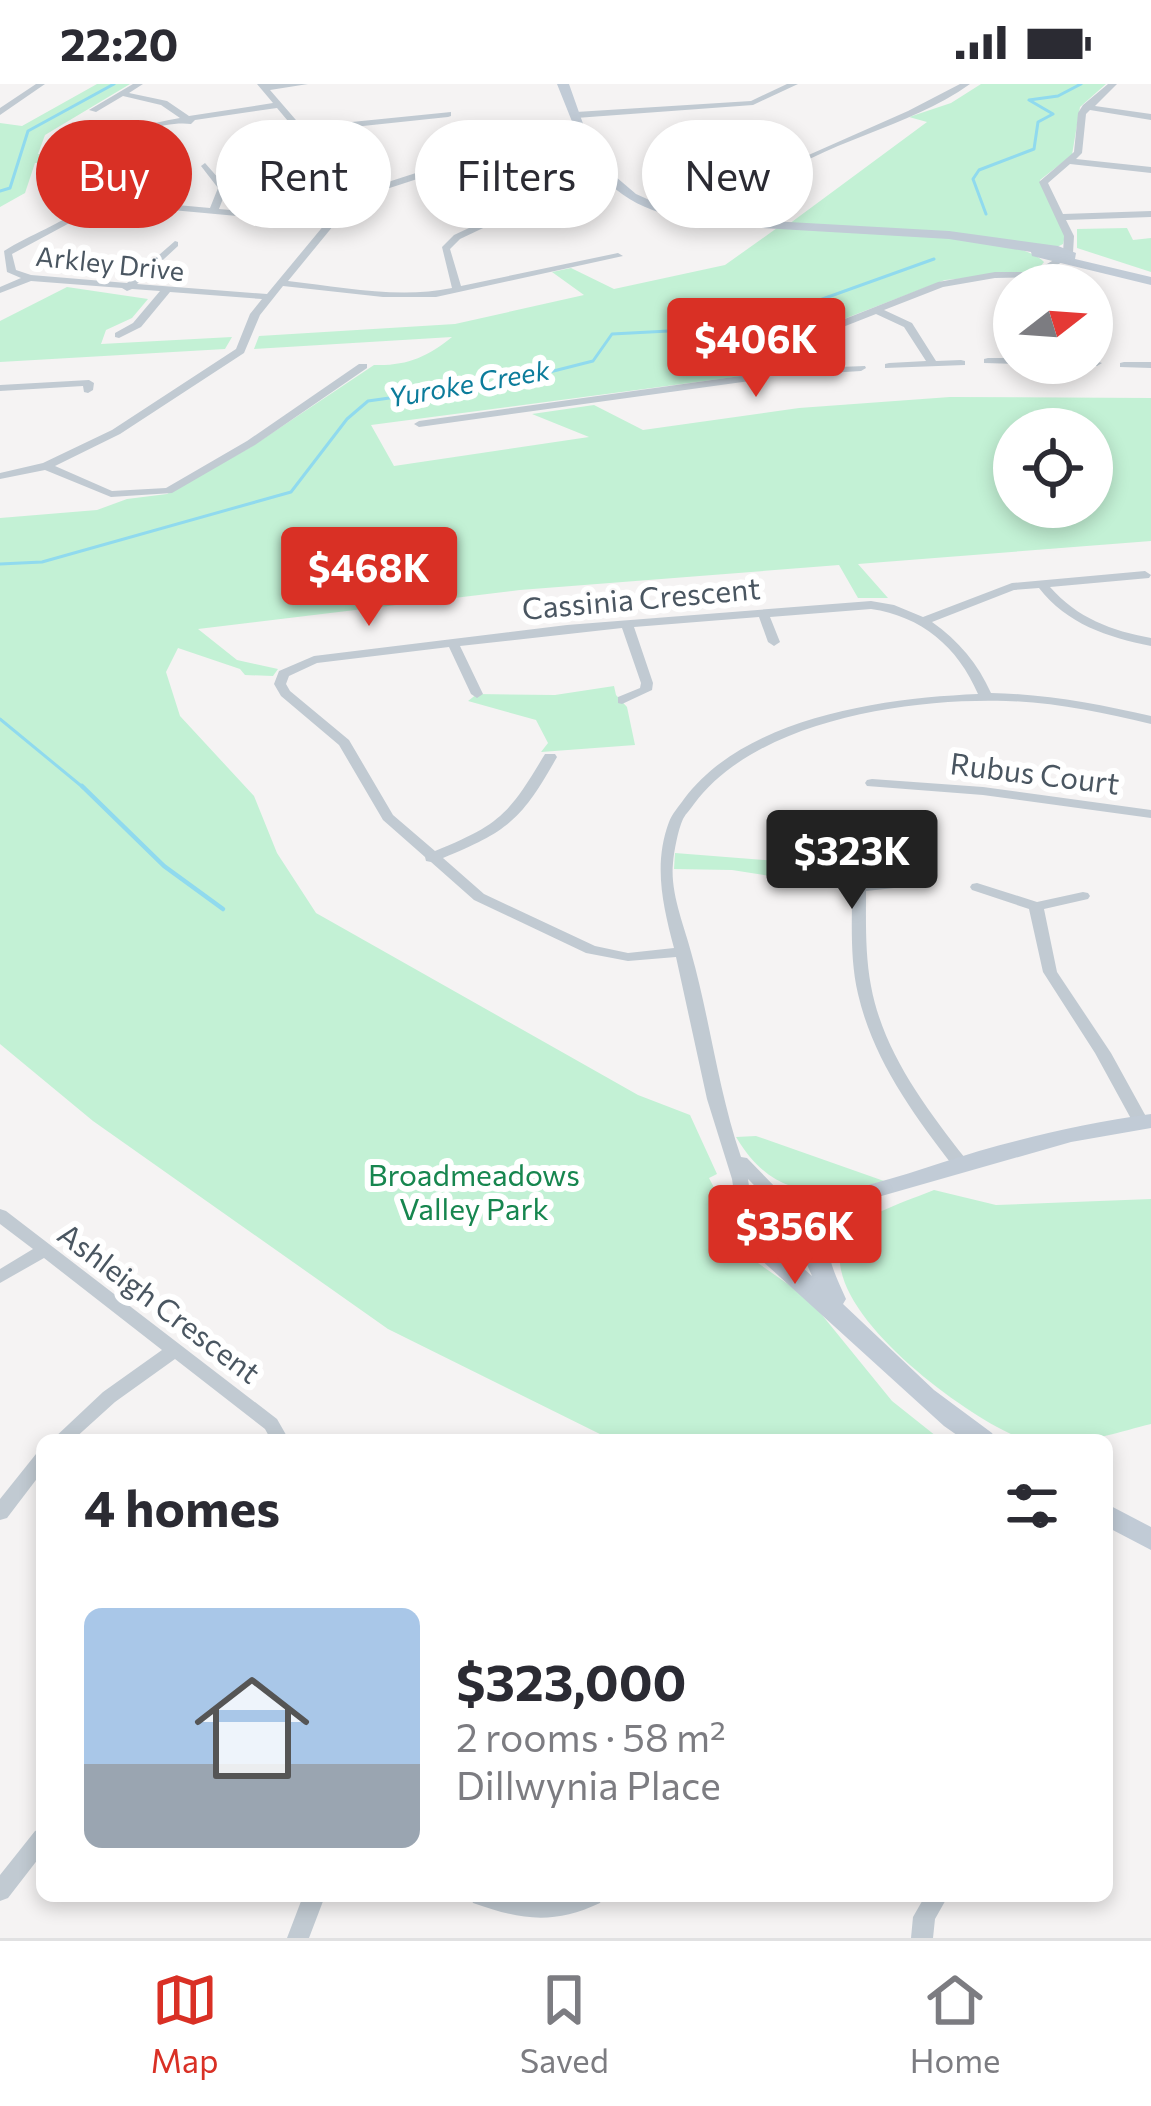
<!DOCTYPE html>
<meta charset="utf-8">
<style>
:root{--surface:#fff;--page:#f2f2f3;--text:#2b2b33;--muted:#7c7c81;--line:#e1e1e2;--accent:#d93025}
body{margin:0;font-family:Commissioner,sans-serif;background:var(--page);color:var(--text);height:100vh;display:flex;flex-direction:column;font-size:45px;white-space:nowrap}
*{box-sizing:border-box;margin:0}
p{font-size:39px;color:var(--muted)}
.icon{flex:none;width:66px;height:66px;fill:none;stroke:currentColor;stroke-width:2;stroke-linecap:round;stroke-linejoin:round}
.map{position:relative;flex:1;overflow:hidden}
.sheet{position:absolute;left:36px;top:1350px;width:1077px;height:468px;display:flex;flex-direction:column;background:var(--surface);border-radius:18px;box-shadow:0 6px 18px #0003}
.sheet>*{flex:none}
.top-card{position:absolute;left:36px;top:36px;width:1080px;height:108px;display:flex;gap:24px}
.needle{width:78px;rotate:73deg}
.controls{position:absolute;left:993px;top:180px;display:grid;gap:24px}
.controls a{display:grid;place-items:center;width:120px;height:120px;border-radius:50%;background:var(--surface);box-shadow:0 6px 18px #0003;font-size:60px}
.price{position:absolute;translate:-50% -102px;padding:0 27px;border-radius:12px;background:var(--accent);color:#fff;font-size:39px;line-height:78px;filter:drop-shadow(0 3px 6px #0008)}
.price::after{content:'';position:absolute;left:50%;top:72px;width:36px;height:27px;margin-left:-18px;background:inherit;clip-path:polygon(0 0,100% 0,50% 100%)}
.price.active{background:#222;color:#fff}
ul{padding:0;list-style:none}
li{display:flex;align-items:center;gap:36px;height:300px;padding:0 48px}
li span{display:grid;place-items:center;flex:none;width:336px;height:240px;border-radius:18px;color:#555}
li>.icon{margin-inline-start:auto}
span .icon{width:144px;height:144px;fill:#fffc;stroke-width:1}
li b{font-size:51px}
h2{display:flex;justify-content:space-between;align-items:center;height:144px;padding:0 48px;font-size:51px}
.chip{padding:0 42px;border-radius:54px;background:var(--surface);box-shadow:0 6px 18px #0003;font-size:42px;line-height:108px}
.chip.active{background:var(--accent);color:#fff}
.status{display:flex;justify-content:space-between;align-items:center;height:84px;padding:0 60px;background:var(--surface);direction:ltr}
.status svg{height:33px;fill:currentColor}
.tabs{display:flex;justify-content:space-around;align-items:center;height:168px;border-top:3px solid var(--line);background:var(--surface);font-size:33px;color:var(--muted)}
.tabs a{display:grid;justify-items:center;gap:6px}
.tabs .active{color:var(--accent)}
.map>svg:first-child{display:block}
.green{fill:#c3f1d5;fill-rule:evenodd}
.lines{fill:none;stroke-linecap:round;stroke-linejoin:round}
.stream-far1{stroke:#90daee;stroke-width:3}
.stream{stroke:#90daee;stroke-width:4.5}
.street{fill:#c1cad2;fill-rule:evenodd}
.secondary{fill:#c1cbd6;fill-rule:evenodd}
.labels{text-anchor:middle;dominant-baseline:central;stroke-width:12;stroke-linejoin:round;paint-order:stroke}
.far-street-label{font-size:27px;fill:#4a5661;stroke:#fff}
.far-water-label{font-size:27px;font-style:italic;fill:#0c7c9b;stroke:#fff}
.street-label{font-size:30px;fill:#4a5661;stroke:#fff}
.park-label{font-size:30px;fill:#17864f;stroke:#fff}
</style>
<div class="status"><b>22:20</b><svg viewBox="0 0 49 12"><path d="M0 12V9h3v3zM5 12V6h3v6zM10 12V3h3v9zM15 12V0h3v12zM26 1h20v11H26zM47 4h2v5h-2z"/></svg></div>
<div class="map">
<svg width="1151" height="1854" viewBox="0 0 1151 1854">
<rect width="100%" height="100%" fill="#f5f3f3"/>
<path class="green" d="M97,0H130L45,51L38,70L98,74L97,78L35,79L25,109L0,123V39L22,42Z
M981,0H1106L1080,23L1072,71L1040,96L1065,152L1063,160L1057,163L789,140L927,38L909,33L951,19Z
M777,144C829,146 1011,145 1044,178L1036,188L945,196L823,243L804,252L782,280L750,291L371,341L394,382L589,353L532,330L594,321L643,346L799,324L950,313L1151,314V457L858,480L888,514H858L839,481L520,506L198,545L237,576L278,585L273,592L245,591L240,585L178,564L166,588L180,632L254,712L277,769L316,829L638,1011L690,1031L717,1090L709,1094L723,1121L725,1145L738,1165L809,1215L892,1317L941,1356H612L388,1245L93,1037L0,960V434L97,426L127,415L167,410L251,363L374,281C407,282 427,273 452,253L254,265L259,252L455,240L584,211L552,188L571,184L614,205L725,181ZM1014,345H1092V423H1014Z
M1127,144L1133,156L1151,154V188L1077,164V145Z
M67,203L148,215L132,234L106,246L101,260L232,253L225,265L0,278V237Z
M614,602L616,611L627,623L635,661L541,668L548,659L536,636L468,617L477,610L555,611Z
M675,769L777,777L788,785L783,794L732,786L674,785Z
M756,1052L884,1097C820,1114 773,1115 736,1053Z
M934,1106L996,1121L1151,1115V1340C1114,1349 1061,1368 1023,1355C969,1336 809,1220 845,1153C855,1133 913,1115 934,1106Z"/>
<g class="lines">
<path class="stream-far1" d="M0,107L10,104L28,47L114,0
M986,130L973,95L979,86L1034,65L1038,38L1053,30L1029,16L1058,12L1081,0
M0,480L42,478L291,408L347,335L368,317L518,296L593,277L612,250L744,243L934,175
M0,635L85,705"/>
<path class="stream" d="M82,702L164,782L223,825"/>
<path class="street" d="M36,0H45L0,31V24Z
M133,0H143L129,9L167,17L189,32L273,19L257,0H308L270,6L302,43L451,28V32L448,33L306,48L326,71L388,98L450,78L580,67L584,70L580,73L451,84L365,112L347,125L288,197C341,203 399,215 452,204L442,163L454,151L516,122L521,125L519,127L460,155L450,165L461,202L618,169L623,172L436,213H383L283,202L260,231L244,269L120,350L55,382L112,407L166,404L247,357L359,280H367V284L255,361L172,409L111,413L45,386L0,395V389L43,379L112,346L236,265L250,230L262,215L170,208L141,243L119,254L115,253V249L133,239L160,207L132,205L127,207L122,204L31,197L0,209V203L21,194L7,188L4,167C30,150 62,141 85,120C98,108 98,94 103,78C112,46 152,39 180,34L161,21L123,12L96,28L89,26ZM277,24L320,75L381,101C359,108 344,117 329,135L219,125L227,104L205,79L201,82L218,104L210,124L100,114C108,99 107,79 116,66C130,47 170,37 191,40L195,36ZM96,119L325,140L267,210L137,200L178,162V158L175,157L127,199L31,191L16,186L12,170L77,135Z
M787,0H798L753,21L576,34L572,31L576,28L751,17Z
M960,0H970C897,53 788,60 731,136L723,134C741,110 762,95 788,81L741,70L697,71L693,68L697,65L741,64L795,77L908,27Z
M1108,0H1117L1095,22L1151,30V36L1090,26L1086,30L1082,69L1076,75L1151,83V89L1070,80L1048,99L1063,130L1151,127V133L1066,136L1074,152L1073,169L1068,172L1063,169L1064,152L1039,98L1074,68L1078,29L1083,21Z
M1059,173L1064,176L1062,178L1038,193L995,194L943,203L884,226L912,239L936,277L961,276L965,277V281L885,284V280L889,279L926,277L904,243L876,230L820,252L795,279L812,284L865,282L866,284L861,287L812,290L790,284L757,296L419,343L414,340L419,337L755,290L782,280L812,248L938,198L995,188H1033Z
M988,274H1014V279H1092V276L1102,279L1097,282L984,279V275Z
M1124,278H1151V284L1120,283V279Z
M89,296L94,299L93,306L88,309L84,308L83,302L0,307V301Z
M1145,487L1151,491L1149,494L1050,503C1077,534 1112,547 1151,554V562C1107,553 1067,540 1039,504L1014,506L932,538C959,557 978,580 991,609C1045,610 1098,620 1151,632V640C1103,629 1055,618 1006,617C909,614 756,636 694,720C691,725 686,729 683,735C678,746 674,767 673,779C670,809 684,841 691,868C710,935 718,1006 741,1073L747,1074L778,1106L797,1115L799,1119L797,1123C776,1126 762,1109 748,1095L754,1136L752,1140H740L738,1136L732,1095L707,1015L676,873L628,877L586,869L474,816L431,778L426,777L425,773L383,736L339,661L281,612L274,600L279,587L314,572L567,541L871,517L894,521L923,533L1012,499ZM871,525C921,532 958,563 978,610C883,614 745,633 684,715C679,722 672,730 669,738C653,781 663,822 674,864L628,869L595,862L484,810L443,774C509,747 522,735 557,673L555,670H545C509,730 501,740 435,767L393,731L349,656L290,607L286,600L289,592L317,579L449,563L471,610L477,614L483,610L460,562L622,544L641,599L640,604L618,613V619L622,620L652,606L653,599L634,543L759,533L768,558L774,562L780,558L770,533Z
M872,695L983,703L1151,726V734L983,711L867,702L865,699L867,696Z
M788,781L859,800L922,793L929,797L922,801L866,807C866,839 865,870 871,902C883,967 925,1023 965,1074L967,1078L965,1082H953C913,1030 873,975 858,910C850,876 852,841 852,806L783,788L781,785L783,782Z
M977,799L1037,818L1083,808L1088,809L1090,812L1088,815L1044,825L1057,888L1111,969L1149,1038L1147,1042H1135L1095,969L1043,888L1029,825L972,806L970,803L972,800Z
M0,1125L6,1127L277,1335L289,1356H271L265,1345L175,1275L115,1318L73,1356H52L103,1308L162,1266L44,1174L0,1199V1185L33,1165L0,1140Z
M42,1368V1388L7,1434L0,1436V1415L36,1370Z
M42,1745V1770L8,1814L0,1817V1791L35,1747Z
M303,1812H325L309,1854H287Z
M470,1812H514L537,1815L603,1812L600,1819C553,1841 521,1836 473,1819Z
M925,1812H948L935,1835L933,1854H911L913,1833Z"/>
<path class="secondary" d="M557,0H569L593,68L583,65Z
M588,70H596L609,87L636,110L665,123L723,137L717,141C660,131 624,124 588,76Z
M734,135L949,147L1058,162L1076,169L1075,175L1151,193V201L1032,172L1031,168L949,155L729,142L728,139Z
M1151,1030V1044L1071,1058L878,1113L816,1125L831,1142C823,1169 835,1190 846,1215L843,1220L934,1306L992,1349L996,1356H964L944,1342L736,1153L734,1136C759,1100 800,1114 836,1108C885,1099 932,1081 979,1067C1036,1051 1092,1038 1151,1030ZM789,1125L807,1144L801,1156L779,1160L759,1150L758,1138L771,1127ZM805,1174V1176L812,1192L794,1176Z
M1107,1420L1151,1443V1466L1107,1443Z"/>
</g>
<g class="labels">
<g class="far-street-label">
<text transform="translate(110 179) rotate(6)">Arkley Drive</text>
</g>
<g class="far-water-label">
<text transform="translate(469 299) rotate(-10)">Yuroke Creek</text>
</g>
<g class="street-label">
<text transform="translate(641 513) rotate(-5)">Cassinia Crescent</text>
<text transform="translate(1035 688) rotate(7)">Rubus Court</text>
<text transform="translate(160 1218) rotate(37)">Ashleigh Crescent</text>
</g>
<g class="park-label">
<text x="474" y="1089">Broadmeadows<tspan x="474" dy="34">Valley Park</tspan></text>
</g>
</g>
</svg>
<div class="controls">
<a><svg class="needle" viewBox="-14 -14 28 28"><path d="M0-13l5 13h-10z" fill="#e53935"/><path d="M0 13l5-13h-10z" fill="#7c7c81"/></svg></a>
<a><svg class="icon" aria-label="locate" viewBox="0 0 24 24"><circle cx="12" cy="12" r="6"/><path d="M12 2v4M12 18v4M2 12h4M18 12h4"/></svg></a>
</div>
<b class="price" style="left:756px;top:316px">$406K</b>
<b class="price" style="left:369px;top:545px">$468K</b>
<b class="price active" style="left:852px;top:828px">$323K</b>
<b class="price" style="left:795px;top:1203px">$356K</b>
<div class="top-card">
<a class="chip active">Buy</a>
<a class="chip">Rent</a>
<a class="chip">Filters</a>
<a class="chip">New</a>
</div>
<section class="sheet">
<h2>4 homes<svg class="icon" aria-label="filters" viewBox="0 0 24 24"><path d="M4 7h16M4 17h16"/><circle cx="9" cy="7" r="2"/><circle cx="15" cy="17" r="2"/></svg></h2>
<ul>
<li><span style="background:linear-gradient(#a9c7e8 65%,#9aa5b1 0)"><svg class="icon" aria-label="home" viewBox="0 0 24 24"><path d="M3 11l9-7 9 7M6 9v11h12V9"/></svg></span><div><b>$323,000</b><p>2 rooms · 58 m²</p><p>Dillwynia Place</p></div></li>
</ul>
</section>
</div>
<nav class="tabs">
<a class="active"><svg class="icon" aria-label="map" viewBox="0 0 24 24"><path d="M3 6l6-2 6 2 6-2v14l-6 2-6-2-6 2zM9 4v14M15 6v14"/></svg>Map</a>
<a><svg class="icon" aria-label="saved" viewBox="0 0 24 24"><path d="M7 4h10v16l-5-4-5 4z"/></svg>Saved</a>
<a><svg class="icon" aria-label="home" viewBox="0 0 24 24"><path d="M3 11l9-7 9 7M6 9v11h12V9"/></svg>Home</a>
</nav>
